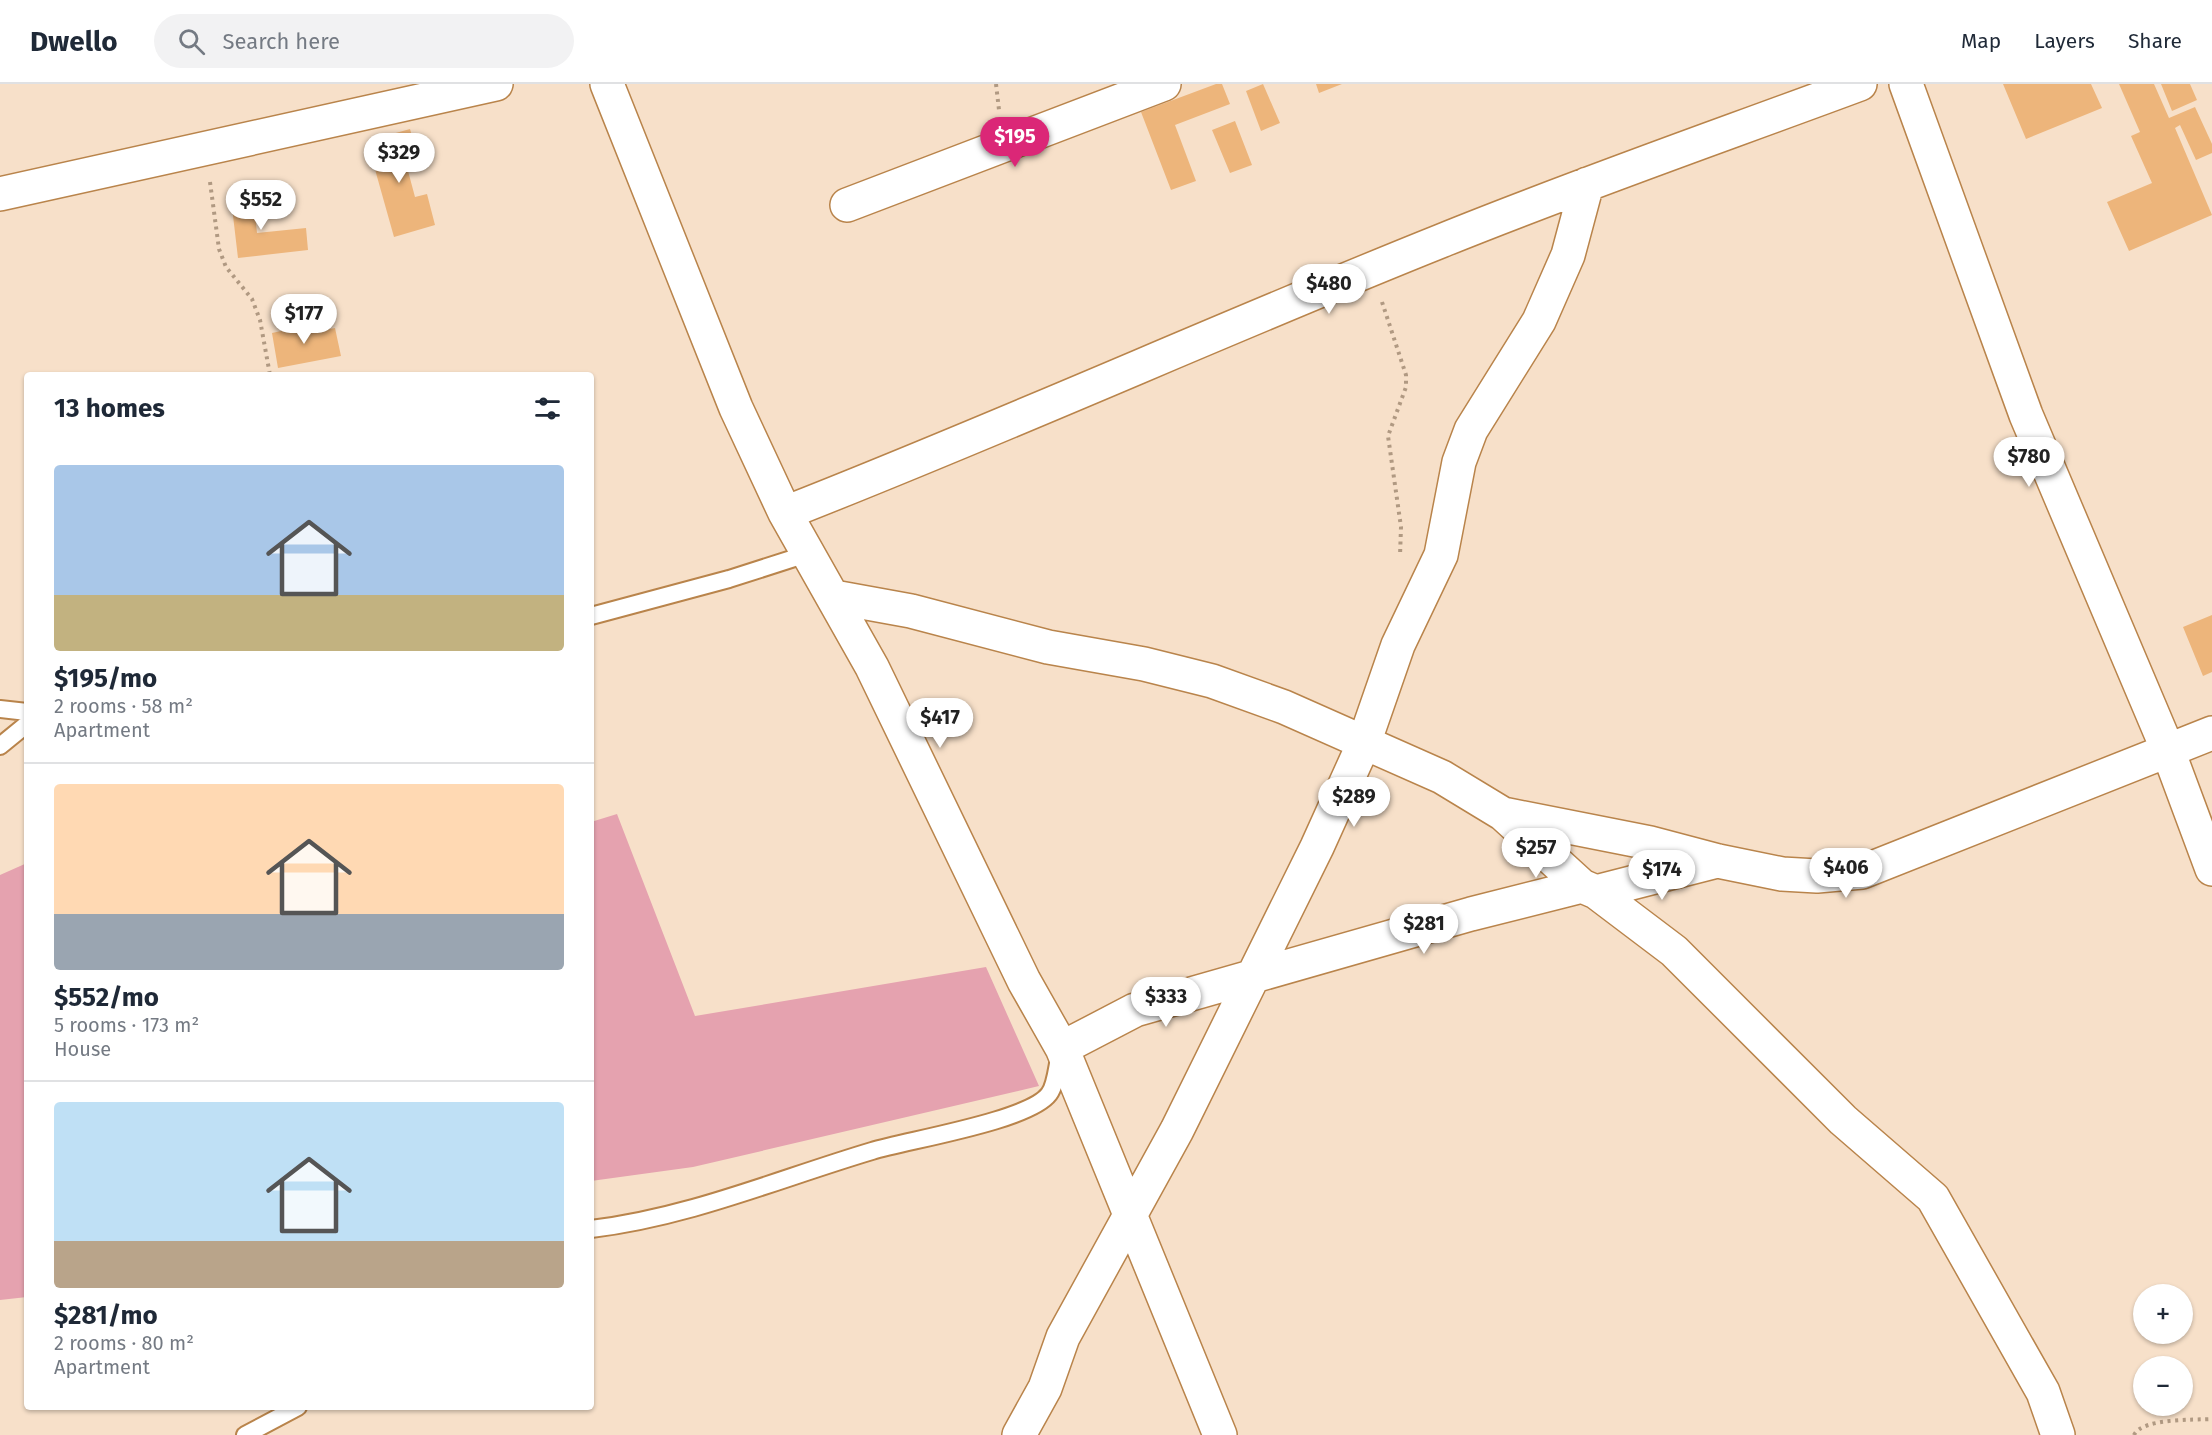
<!DOCTYPE html>
<meta charset="utf-8">
<style>
:root{--surface:#fff;--page:#f2f2f3;--text:#1f2937;--muted:#747a83;--line:#e0e1e3;--accent:#db2777}
body{margin:0;font-family:"Fira Sans",sans-serif;background:var(--page);color:var(--text);height:100vh;display:flex;flex-direction:column;font-size:22px;white-space:nowrap}
*{box-sizing:border-box;margin:0}
p{font-size:20px;color:var(--muted)}
.icon{flex:none;width:33px;height:33px;fill:none;stroke:currentColor;stroke-width:2;stroke-linecap:round;stroke-linejoin:round}
.map{position:relative;flex:1;overflow:hidden}
.sheet{position:absolute;left:24px;top:288px;width:570px;height:1038px;display:flex;flex-direction:column;background:var(--surface);border-radius:6px;box-shadow:0 2px 4px #0004}
.sheet>*{flex:none}
.buttons{position:absolute;left:2133px;top:1200px;display:grid;gap:12px}
.buttons a{display:grid;place-items:center;width:60px;height:60px;border-radius:50%;background:var(--surface);box-shadow:0 2px 4px #0004;font-size:30px}
.price{position:absolute;translate:-50% -51px;padding:0 14px;border-radius:21px;background:#fff;color:#222;font-size:20px;line-height:39px;filter:drop-shadow(0 2px 3px #0008)}
.price::after{content:'';position:absolute;left:50%;top:36px;width:18px;height:14px;margin-left:-9px;background:inherit;clip-path:polygon(0 0,100% 0,50% 100%)}
.price.current{background:var(--accent);color:#fff}
ul{padding:0;list-style:none}
li{display:grid;align-content:center;gap:12px;height:318px;padding:0 30px}
li+li{border-top:2px solid var(--line)}
li span{display:grid;place-items:center;height:186px;border-radius:6px;color:#555}
li>.icon{margin-inline-start:auto}
span .icon{width:108px;height:108px;fill:#fffc;stroke-width:1}
li b{font-size:26px}
h2{display:flex;justify-content:space-between;align-items:center;height:72px;padding:0 30px;font-size:26px}
header{display:flex;align-items:center;gap:36px;box-sizing:border-box;height:84px;padding:0 30px;background:var(--surface);border-bottom:2px solid var(--line)}
header strong{font-size:28px}
nav{display:flex;gap:33px;margin-inline-start:auto;font-size:21px}
.search{width:420px;height:54px;background:var(--page);display:flex;align-items:center;gap:15px;box-sizing:border-box;padding:0 21px;border-radius:33px;color:var(--muted);font-size:22px}
.map>svg:first-child{display:block}
.green{fill:#e5a2af}
.building{fill:#edb57b}
.lines{fill:none;stroke-linecap:round;stroke-linejoin:round}
.service-casing{stroke:#b9844b;stroke-width:20}
.minor-casing{stroke:#b9844b;stroke-width:36}
.path{stroke:#b09982;stroke-width:4;stroke-dasharray:3 4.5;stroke-linecap:butt}
.service{stroke:#fff;stroke-width:16}
.minor{stroke:#fff;stroke-width:33}
</style>
<header>
<strong>Dwello</strong>
<div class="search"><svg class="icon" aria-label="search" viewBox="0 0 24 24"><circle cx="10" cy="10" r="6"/><path d="M15 15l6 6"/></svg>Search here</div>
<nav><a>Map</a><a>Layers</a><a>Share</a></nav>
</header>
<div class="map">
<svg width="2212" height="1351" viewBox="0 0 2212 1351">
<rect width="100%" height="100%" fill="#f7e0c9"/>
<path class="green" d="M617,730L695,932L986,883L1039,1002L693,1083L591,1097V738Z
M27,779V1213L0,1216V791Z"/>
<path class="building" d="M1216,0H1222L1230,20L1175,41L1196,97L1171,106L1141,28Z
M1263,0L1280,39L1261,47L1246,7Z
M1316,0H1342L1319,9Z
M2003,0H2091L2102,24L2026,55Z
M2119,0H2154L2169,34L2195,23L2212,60V69L2196,76L2180,41L2175,44L2212,131L2129,167L2107,118L2152,99L2131,52L2140,48Z
M2161,0H2190L2197,16L2172,27Z
M1235,37L1252,81L1230,89L1212,46Z
M410,45L417,69L404,72L415,113L427,110L435,141L394,153L367,57Z
M252,103L257,149L306,144L308,166L238,174L230,106Z
M308,236L310,249L335,244L341,272L278,284L272,249L281,247L280,241Z
M2212,531V588L2203,592L2183,543Z"/>
<g class="lines">
<g class="service-casing">
<path id="service" d="M591,532L729,495L807,470
M0,625L27,628
M0,662L27,640
M591,1145C690,1133 778,1095 872,1067C908,1056 1029,1037 1049,1010C1056,1001 1057,981 1060,970
M245,1351L298,1323"/>
</g>
<g class="minor-casing">
<path id="minor" d="M607,0L736,324L785,429L872,583L1024,897L1062,964L1220,1351
M1906,0L2026,331L2167,664L2212,785
M0,110L496,0
M847,121L1164,0
M785,429C1005,343 1221,245 1441,157C1579,101 1720,52 1860,0
M834,513L911,527L1048,563L1144,580L1212,597L1284,623L1442,693L1503,730L1582,802L1596,808L1674,867L1843,1036L1933,1114L2043,1308L2058,1351
M1503,730L1650,759L1718,777L1782,790L1817,792L1862,788L2212,649
M1596,808L1713,778
M1062,964L1135,926L1471,830L1582,802
M1019,1351L1045,1304L1063,1253L1177,1046L1317,763L1364,659L1398,561L1441,471L1459,378L1471,346L1539,237L1568,171L1587,100"/>
</g>
<path class="path" d="M996,0L999,26
M210,98L219,165L226,183L252,215L260,236L270,291
M1382,218L1406,291V303L1388,352L1401,443L1400,472
M2134,1351C2142,1334 2194,1336 2212,1335"/>
<use href="#service" class="service"/>
<use href="#minor" class="minor"/>
</g>
</svg>
<div class="buttons">
<a>+</a>
<a>−</a>
</div>
<b class="price current" style="left:1015px;top:84px">$195</b>
<b class="price" style="left:399px;top:100px">$329</b>
<b class="price" style="left:261px;top:147px">$552</b>
<b class="price" style="left:1329px;top:231px">$480</b>
<b class="price" style="left:304px;top:261px">$177</b>
<b class="price" style="left:2029px;top:404px">$780</b>
<b class="price" style="left:940px;top:665px">$417</b>
<b class="price" style="left:1354px;top:744px">$289</b>
<b class="price" style="left:1536px;top:795px">$257</b>
<b class="price" style="left:1846px;top:815px">$406</b>
<b class="price" style="left:1662px;top:817px">$174</b>
<b class="price" style="left:1424px;top:871px">$281</b>
<b class="price" style="left:1166px;top:944px">$333</b>
<section class="sheet">
<h2>13 homes<svg class="icon" aria-label="filters" viewBox="0 0 24 24"><path d="M4 7h16M4 17h16"/><circle cx="9" cy="7" r="2"/><circle cx="15" cy="17" r="2"/></svg></h2>
<ul>
<li><span style="background:linear-gradient(#a9c7e8 70%,#c2b280 0)"><svg class="icon" aria-label="home" viewBox="0 0 24 24"><path d="M3 11l9-7 9 7M6 9v11h12V9"/></svg></span><div><b>$195/mo</b><p>2 rooms · 58 m²</p><p>Apartment</p></div></li>
<li><span style="background:linear-gradient(#ffd9b3 70%,#9aa5b1 0)"><svg class="icon" aria-label="home" viewBox="0 0 24 24"><path d="M3 11l9-7 9 7M6 9v11h12V9"/></svg></span><div><b>$552/mo</b><p>5 rooms · 173 m²</p><p>House</p></div></li>
<li><span style="background:linear-gradient(#bfe0f5 75%,#b9a48a 0)"><svg class="icon" aria-label="home" viewBox="0 0 24 24"><path d="M3 11l9-7 9 7M6 9v11h12V9"/></svg></span><div><b>$281/mo</b><p>2 rooms · 80 m²</p><p>Apartment</p></div></li>
</ul>
</section>
</div>
